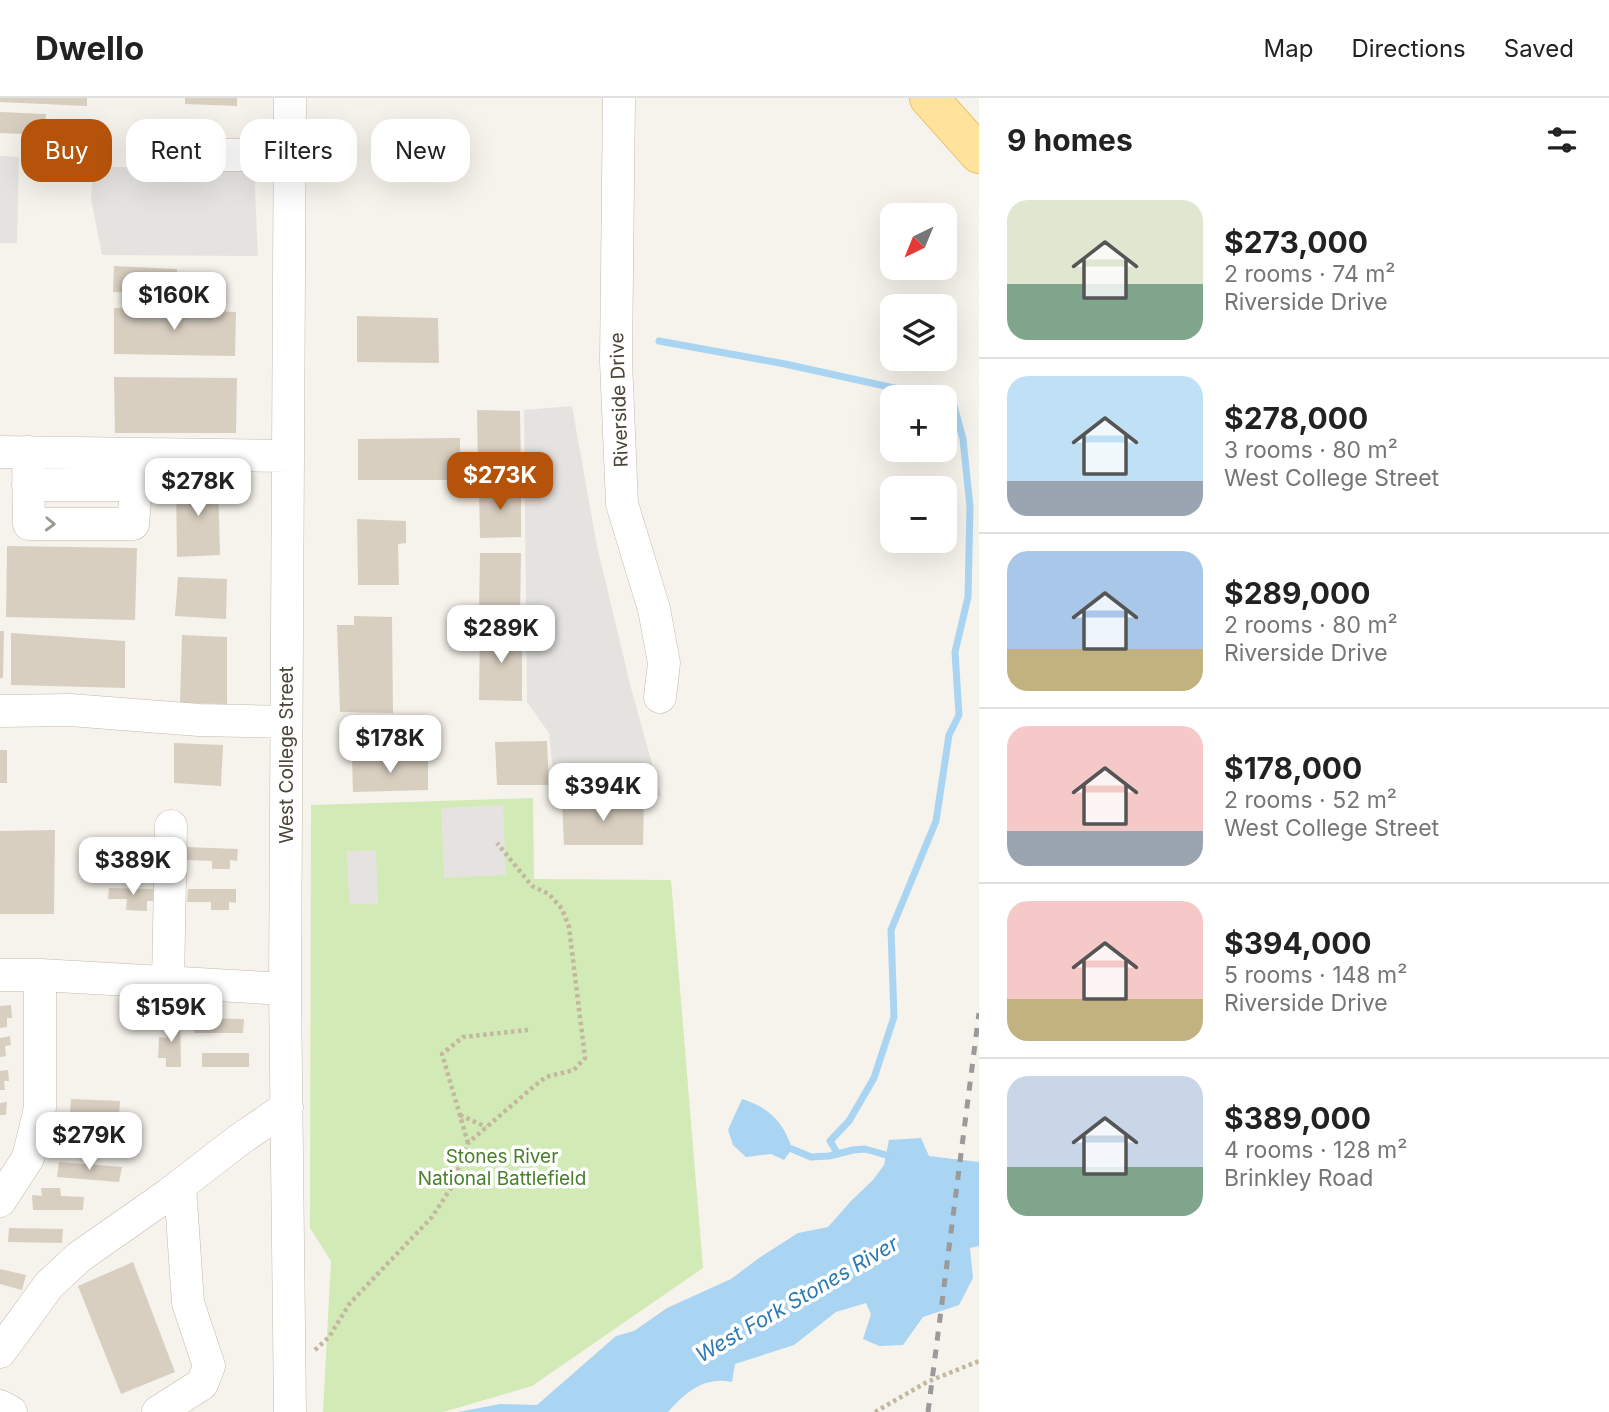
<!DOCTYPE html>
<meta charset="utf-8">
<style>
:root{--surface:#fff;--page:#f2f2f2;--text:#222;--muted:#767676;--line:#e0e0e0;--accent:#b45309}
body{margin:0;font-family:Inter,sans-serif;background:var(--page);color:var(--text);height:100vh;display:flex;flex-direction:column;font-size:26px;white-space:nowrap}
*{box-sizing:border-box;margin:0}
p{font-size:23px;color:var(--muted)}
.icon{flex:none;width:38px;height:38px;fill:none;stroke:currentColor;stroke-width:2;stroke-linecap:round;stroke-linejoin:round}
.map{position:relative;flex:1;overflow:hidden}
.drawer{display:flex;flex-direction:column;background:var(--surface);width:630px}
.drawer>*{flex:none}
.hud{position:absolute;left:21px;top:21px;width:665px;height:63px;display:flex;gap:14px}
.needle{width:46px;rotate:223deg}
.controls{position:absolute;left:880px;top:105px;display:grid;gap:14px}
.controls a{display:grid;place-items:center;width:77px;height:77px;border-radius:14px;background:var(--surface);box-shadow:0 7px 28px #0002;font-size:35px}
.price{position:absolute;translate:-50% -60px;padding:0 16px;border-radius:14px;background:#fff;color:#222;font-size:23px;line-height:46px;filter:drop-shadow(0 2px 4px #0008)}
.price::after{content:'';position:absolute;left:50%;top:42px;width:21px;height:16px;margin-left:-10px;background:inherit;clip-path:polygon(0 0,100% 0,50% 100%)}
.price.selected{background:var(--accent);color:#fff}
ul{padding:0;list-style:none}
li{display:flex;align-items:center;gap:21px;height:175px;padding:0 28px}
li+li{border-top:2px solid var(--line)}
li span{display:grid;place-items:center;flex:none;width:196px;height:140px;border-radius:21px;color:#555}
li>.icon{margin-inline-start:auto}
span .icon{width:84px;height:84px;fill:#fffc;stroke-width:1}
li b{font-size:30px}
h2{display:flex;justify-content:space-between;align-items:center;height:84px;padding:0 28px;font-size:30px}
.tag{padding:0 24px;border-radius:21px;background:var(--surface);box-shadow:0 7px 28px #0002;font-size:24px;line-height:63px}
.tag.selected{background:var(--accent);color:#fff}
header{display:flex;align-items:center;gap:42px;box-sizing:border-box;height:98px;padding:0 35px;background:var(--surface);border-bottom:2px solid var(--line)}
header strong{font-size:33px}
nav{display:flex;gap:38px;margin-inline-start:auto;font-size:24px}
main{display:flex;flex:1;min-height:0}
.map>svg:first-child{display:block}
.green{fill:#d2eab5}
.parking{fill:#e5e3e0}
.water{fill:#a9d4f2}
.lines{fill:none;stroke-linecap:round;stroke-linejoin:round}
.stream{stroke:#a9d4f2;stroke-width:7}
.building{fill:#d8cfc1}
.minor-casing{stroke:#c2bbae;stroke-width:33}
.major-casing{stroke:#e6c16a;stroke-width:40}
.path{stroke:#c4b79f;stroke-width:4.5;stroke-dasharray:3.5 3.5;stroke-linecap:butt}
.minor{stroke:#fff;stroke-width:32}
.major{stroke:#ffe39c;stroke-width:38}
.rail{stroke:#9a9a9a;stroke-width:5;stroke-dasharray:9 9;stroke-linecap:butt}
.oneway{stroke:#9c9892}
.labels{text-anchor:middle;dominant-baseline:central;stroke-width:7;stroke-linejoin:round;paint-order:stroke}
.street-label{font-size:19px;fill:#4b4439;stroke:#fff}
.park-label{font-size:19px;fill:#4a7f2a;stroke:#fff}
.water-label{font-size:21px;font-style:italic;fill:#2e7ab2;stroke:#fff}
</style>
<header>
<strong>Dwello</strong>
<nav><a>Map</a><a>Directions</a><a>Saved</a></nav>
</header>
<main>
<div class="map">
<svg width="979" height="1314" viewBox="0 0 979 1314">
<rect width="100%" height="100%" fill="#f6f3ec"/>
<path class="green" d="M533,700L534,781L671,782L703,1170L532,1288L443,1314H323L331,1163L310,1130L311,707Z"/>
<path class="parking" d="M0,58L19,59L17,145H0Z
M93,69H254L258,158L102,157L91,101Z
M572,308L597,448L631,590L661,698L567,699L554,684L549,635L527,604L524,312Z
M503,707L506,777L444,780L441,710Z
M376,752L378,806H349L347,753Z"/>
<path class="water" d="M742,1001C768,1009 784,1024 792,1051L784,1062L771,1056L746,1059L733,1047L728,1032Z
M921,1040L929,1058L979,1064V1148L970,1150L973,1180L959,1207L923,1219L903,1247L879,1248L863,1241L871,1216L866,1205L836,1214L794,1247L735,1266L732,1284C704,1278 686,1294 668,1314H458L500,1306L537,1307L616,1238L634,1233L667,1210L731,1181L759,1160L798,1135L828,1129L851,1103L873,1082L884,1067L889,1042Z"/>
<g class="lines">
<path class="stream" d="M659,243L785,266L935,299
M792,1051L811,1059L829,1058L853,1052L865,1051L886,1057
M838,1056L830,1043L849,1023L874,980L894,919L891,832L936,723L949,637L959,617L955,554L968,499L970,409L963,341L953,304L945,302"/>
</g>
<path class="building" d="M0,0H87V8L0,4Z
M185,0H237V8L185,6Z
M0,14L46,16L45,37L0,35Z
M114,168L177,171L176,196L113,194Z
M114,210L236,214L235,258L114,256Z
M357,218L438,220L439,265L357,264Z
M114,279L237,280L236,335H115Z
M477,312L520,313L521,373H478Z
M460,340V382H358V341Z
M176,382L218,383L220,457L177,459Z
M479,387L521,389V439L480,440Z
M357,421L406,423V445L398,446L399,487H358Z
M7,448L137,450L135,522L6,519Z
M480,455H521L520,517L479,516Z
M178,479L227,481L226,521L175,518Z
M354,518L392,519L393,615L340,614L337,527H354Z
M480,530L522,532V603L479,602Z
M0,533H4L3,580H0Z
M11,535L125,543V590L11,587Z
M182,537L227,539V606L180,605Z
M547,643L549,687H497L495,644Z
M174,645L223,647L221,688L174,685Z
M0,652H7V685H0Z
M352,660L428,661V692L353,694Z
M562,704H644L643,747H564Z
M55,732L54,816H0V733Z
M186,749L238,751L237,763L230,762V771H212V763L186,762Z
M104,750H150L151,762H141V770H123V763H104Z
M109,790L154,791V803H147V813L126,812L127,801H108Z
M188,791H236V805L229,804V812H211V804H187Z
M11,907L12,920H7V929L0,930V908Z
M166,920L180,921L181,969H166V960H158L159,939L167,940Z
M194,920L244,921L243,935H194Z
M10,938L11,947L5,948L6,958L0,959V940Z
M202,955H249V969H202Z
M8,972L9,983H4L5,992H0V973Z
M71,1001L120,1003L119,1017L70,1015Z
M7,1004L6,1017H0V1005Z
M68,1032L124,1038L123,1053L66,1047Z
M59,1064L122,1069L119,1084L57,1079Z
M41,1090H60L61,1098L84,1099L83,1112H33L32,1097L42,1098Z
M9,1130L63,1131L62,1145L8,1144Z
M133,1164L175,1274L121,1296L78,1188Z
M0,1171L26,1177L22,1192L0,1186Z"/>
<g class="lines">
<g class="minor-casing">
<path id="minor" d="M290,0L285,891L290,1314
M619,0L616,263L622,406L654,511L664,565L660,599
M223,57H289
M0,354L288,358
M28,354L29,426H133L139,356
M28,387H137
M0,613L70,612L199,622L286,624
M0,877H40L285,891
M168,885L171,728
M0,1103L28,1060L40,1010V877
M0,1254L49,1187L79,1159L169,1096L239,1042L287,1009
M0,1308L11,1314
M158,1314L202,1286L209,1268L188,1205L180,1088"/>
</g>
<g class="major-casing">
<path id="major" d="M929,0L979,56"/>
</g>
<path class="path" d="M460,1017L486,1029
M468,1045L442,956L463,939L528,932
M315,1252L329,1239L350,1205L432,1119L451,1090L468,1045L533,989L546,979L574,972L585,960L569,829L562,811L549,796L532,788L497,745
M875,1314L927,1284L979,1263"/>
<use href="#minor" class="minor"/>
<use href="#major" class="major"/>
<path class="rail" d="M928,1314L979,915"/>
</g>
<defs><path id="oneway-chevron" d="M-2-3.5L2.5 0L-2 3.5" fill="none" stroke-width="1.6" stroke-linecap="round" stroke-linejoin="round" transform="scale(1.75)"/></defs>
<use class="oneway" href="#oneway-chevron" transform="translate(50 426) rotate(2)"/>
<g class="labels">
<g class="street-label">
<text transform="translate(619 302) rotate(-92)">Riverside Drive</text>
<text transform="translate(286 657) rotate(-90)">West College Street</text>
</g>
<g class="park-label">
<text x="502" y="1058">Stones River<tspan x="502" dy="22">National Battlefield</tspan></text>
</g>
<g class="water-label">
<text transform="translate(797 1201) rotate(-30)">West Fork Stones River</text>
</g>
</g>
</svg>
<div class="controls">
<a><svg class="needle" viewBox="-14 -14 28 28"><path d="M0-13l5 13h-10z" fill="#e53935"/><path d="M0 13l5-13h-10z" fill="#767676"/></svg></a>
<a><svg class="icon" aria-label="layers" viewBox="0 0 24 24"><path d="M12 4l9 5-9 5-9-5zM3 14l9 5 9-5"/></svg></a>
<a>+</a>
<a>−</a>
</div>
<b class="price" style="left:174px;top:234px">$160K</b>
<b class="price selected" style="left:500px;top:414px">$273K</b>
<b class="price" style="left:198px;top:420px">$278K</b>
<b class="price" style="left:501px;top:567px">$289K</b>
<b class="price" style="left:390px;top:677px">$178K</b>
<b class="price" style="left:603px;top:725px">$394K</b>
<b class="price" style="left:133px;top:799px">$389K</b>
<b class="price" style="left:171px;top:946px">$159K</b>
<b class="price" style="left:89px;top:1074px">$279K</b>
<div class="hud">
<a class="tag selected">Buy</a>
<a class="tag">Rent</a>
<a class="tag">Filters</a>
<a class="tag">New</a>
</div>
</div>
<section class="drawer">
<h2>9 homes<svg class="icon" aria-label="filters" viewBox="0 0 24 24"><path d="M4 7h16M4 17h16"/><circle cx="9" cy="7" r="2"/><circle cx="15" cy="17" r="2"/></svg></h2>
<ul>
<li><span style="background:linear-gradient(#dfe7d0 60%,#7fa58c 0)"><svg class="icon" aria-label="home" viewBox="0 0 24 24"><path d="M3 11l9-7 9 7M6 9v11h12V9"/></svg></span><div><b>$273,000</b><p>2 rooms · 74 m²</p><p>Riverside Drive</p></div></li>
<li><span style="background:linear-gradient(#bfe0f5 75%,#9aa5b1 0)"><svg class="icon" aria-label="home" viewBox="0 0 24 24"><path d="M3 11l9-7 9 7M6 9v11h12V9"/></svg></span><div><b>$278,000</b><p>3 rooms · 80 m²</p><p>West College Street</p></div></li>
<li><span style="background:linear-gradient(#a9c7e8 70%,#c2b280 0)"><svg class="icon" aria-label="home" viewBox="0 0 24 24"><path d="M3 11l9-7 9 7M6 9v11h12V9"/></svg></span><div><b>$289,000</b><p>2 rooms · 80 m²</p><p>Riverside Drive</p></div></li>
<li><span style="background:linear-gradient(#f6c9c9 75%,#9aa5b1 0)"><svg class="icon" aria-label="home" viewBox="0 0 24 24"><path d="M3 11l9-7 9 7M6 9v11h12V9"/></svg></span><div><b>$178,000</b><p>2 rooms · 52 m²</p><p>West College Street</p></div></li>
<li><span style="background:linear-gradient(#f6c9c9 70%,#c2b280 0)"><svg class="icon" aria-label="home" viewBox="0 0 24 24"><path d="M3 11l9-7 9 7M6 9v11h12V9"/></svg></span><div><b>$394,000</b><p>5 rooms · 148 m²</p><p>Riverside Drive</p></div></li>
<li><span style="background:linear-gradient(#c9d6e8 65%,#7fa58c 0)"><svg class="icon" aria-label="home" viewBox="0 0 24 24"><path d="M3 11l9-7 9 7M6 9v11h12V9"/></svg></span><div><b>$389,000</b><p>4 rooms · 128 m²</p><p>Brinkley Road</p></div></li>
</ul>
</section>
</main>
